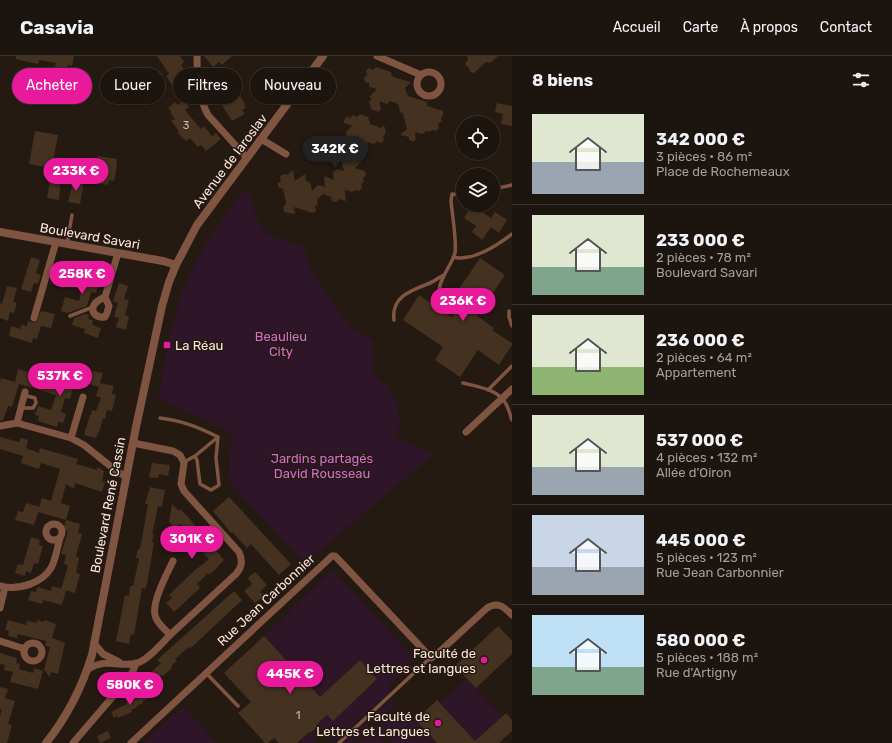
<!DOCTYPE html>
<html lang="fr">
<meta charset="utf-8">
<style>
:root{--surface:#1c140e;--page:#29211c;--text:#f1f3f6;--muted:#a09e9e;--line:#3a332e;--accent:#e8199b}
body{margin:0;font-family:Rubik,sans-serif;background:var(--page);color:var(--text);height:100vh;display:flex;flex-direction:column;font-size:15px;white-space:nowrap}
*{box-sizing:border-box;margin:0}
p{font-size:13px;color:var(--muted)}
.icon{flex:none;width:22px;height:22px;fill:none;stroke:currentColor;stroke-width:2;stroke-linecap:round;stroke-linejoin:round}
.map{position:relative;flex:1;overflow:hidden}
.side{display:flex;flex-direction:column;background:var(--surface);width:380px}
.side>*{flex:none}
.banner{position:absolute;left:12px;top:12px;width:380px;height:36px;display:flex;gap:8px}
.fabs{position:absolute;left:456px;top:60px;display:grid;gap:8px}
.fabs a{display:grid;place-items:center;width:44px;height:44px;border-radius:50%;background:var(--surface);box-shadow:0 1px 3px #0004,0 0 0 1px var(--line);font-size:20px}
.price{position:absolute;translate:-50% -34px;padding:0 9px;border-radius:14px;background:var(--accent);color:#fff;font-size:13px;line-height:26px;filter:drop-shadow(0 1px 2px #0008)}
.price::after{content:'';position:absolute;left:50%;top:24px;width:12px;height:9px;margin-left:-6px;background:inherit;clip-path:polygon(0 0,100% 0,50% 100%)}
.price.current{background:#222;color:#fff}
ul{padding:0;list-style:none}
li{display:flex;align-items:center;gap:12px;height:100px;padding:0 20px}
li+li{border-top:1px solid var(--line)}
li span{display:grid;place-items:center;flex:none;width:112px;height:80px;border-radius:0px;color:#555}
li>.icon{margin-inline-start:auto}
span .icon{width:48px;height:48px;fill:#fffc;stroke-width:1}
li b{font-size:17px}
h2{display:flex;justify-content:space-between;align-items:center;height:48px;padding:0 20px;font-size:17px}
.pill{padding:0 14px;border-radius:18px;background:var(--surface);box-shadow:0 1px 3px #0004,0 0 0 1px var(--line);font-size:14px;line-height:36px}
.pill.current{background:var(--accent);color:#fff}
header{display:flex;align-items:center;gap:24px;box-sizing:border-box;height:56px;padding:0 20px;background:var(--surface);border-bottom:1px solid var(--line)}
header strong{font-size:19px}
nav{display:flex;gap:22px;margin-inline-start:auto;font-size:14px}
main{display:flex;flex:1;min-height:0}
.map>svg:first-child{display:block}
.green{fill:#2e1528}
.building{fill:#44311f}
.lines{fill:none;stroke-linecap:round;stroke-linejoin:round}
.service{stroke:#7f5541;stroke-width:3.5}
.minor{stroke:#7f5541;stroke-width:7}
.tertiary{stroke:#7f5541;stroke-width:8}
.poi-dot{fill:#e8199b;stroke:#251a12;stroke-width:1.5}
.labels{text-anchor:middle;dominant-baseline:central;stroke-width:3;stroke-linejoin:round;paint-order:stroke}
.number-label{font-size:11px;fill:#cdb9aa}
.street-label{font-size:13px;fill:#fbe6d9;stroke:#251a12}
.park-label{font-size:13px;fill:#d56cd2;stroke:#251a12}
.poi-label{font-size:13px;fill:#fbe6d9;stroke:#251a12;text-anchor:end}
</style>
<header>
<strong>Casavia</strong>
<nav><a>Accueil</a><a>Carte</a><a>À propos</a><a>Contact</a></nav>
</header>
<main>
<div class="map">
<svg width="512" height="687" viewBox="0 0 512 687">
<rect width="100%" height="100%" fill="#251a12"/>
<path class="green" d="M243,135L251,140C254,162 261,179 285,185C291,187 297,187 303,189L306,196L308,207L324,235L350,270L373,285V319L389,331L391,338L396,342L400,370L396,379L397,382L433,397L425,406L332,484L306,508L228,425L232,377L158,342C165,307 170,269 183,234C197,198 220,166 243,135Z
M332,514L414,602L407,609L409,611L387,632L390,636L334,686L316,669L327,659L333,665L377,623L359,604L320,641L264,580Z
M467,623L502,660L475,685L440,648Z
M392,643L396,647L373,668L369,663Z
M183,650L217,687H143Z
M398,651L416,664L437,687H392L377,671Z
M366,666L370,671L352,687H343Z
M373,673L385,687H358Z
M309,676L317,684L315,685L317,687H299L298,686Z"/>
<path class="building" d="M16,0H74L72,10L68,9L67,13H63L55,12L56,7L39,4L38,8L16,3Z
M157,0H180L184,6L181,9L188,19L183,23L187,30L178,36L166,20L169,18Z
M204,0H232L222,9L219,6L213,11Z
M467,0H498L490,7L486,6L474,17L470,16L469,12L466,10L465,7L468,4Z
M376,11L391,16L392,20L396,22L411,26L405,32L408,40L427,46V50L443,55V59L441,62L442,65L438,68L439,72L436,75L432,74L429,76L426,75L422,78L415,76L416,83L413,86L409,84V81L400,79L407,73L403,57L400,56L398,48L390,45L387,48L379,45L381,53L378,56L371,53L369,45L372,43L369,41L377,33L369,31V27L365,26L364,22L367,19L366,15L369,12L373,14Z
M228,19L236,29L234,30L245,48L244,49L246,52L242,54L245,58L232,65L216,40L220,38L214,27Z
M184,45L189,51L185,54L201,73L204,70L212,80L216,77L221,83L206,95L201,89L198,91L190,82L186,85L183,82V83L177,76L179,75L171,65L175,63L170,56L171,55L168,52L175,46L177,49Z
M497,47L512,50V70L501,68L503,58L495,56Z
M360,58L368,61L370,68L381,72L384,69L386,77L383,80L384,84L381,87L377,85L374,88L367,86L368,93L365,96L366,100L355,112L365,115L366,119L363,122L364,126L361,128L362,132L359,135L355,134L352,136L345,134L346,145L339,143L336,146L332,145L331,141L323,138L317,144L318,148L315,151L316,155L313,157L294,151L295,158L284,156L283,151L286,148L284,137L283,133L278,131V127L281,125L280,121L283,118L287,119L293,114L295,125L305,118L306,125L310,126L312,135L318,129L325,131L324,120L334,124L333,116L336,113L344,115L342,107L348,102L346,94L353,89L345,86L344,82L347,79L346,76L352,70L344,67V64L347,60L350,62L353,59L357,61Z
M35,75L58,79L52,112L29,108Z
M98,100L117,103L116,109H117L114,125L109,124L108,129L92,126L96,106H97Z
M51,119L61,121L59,144L47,142Z
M74,123L84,125L80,148L68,146Z
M472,149L491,162L495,156L507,164L499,177L491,171L482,184L472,176L476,170L464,162Z
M31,201L40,204L36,217L41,219L38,228L34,227L31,236L21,233Z
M480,202L505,219L477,260L494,272L492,274L512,287V289L499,309L478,294L460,321L435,304L443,291L403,264L419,239L452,261L455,257H458L459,255L458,252L461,249L452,243Z
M92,216L101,219L96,237L91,236L87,250L68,257L61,255L65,241L79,245L83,228L88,230Z
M119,227L128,230L124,243L129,244L125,259L129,260L126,274L116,271L119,262L114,261L118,247L113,245Z
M7,230L17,232L13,246L17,247L14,257L10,256L8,265L0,262V247L2,248Z
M41,255L55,258L51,272L41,270L37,283L33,282L32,287L9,280L11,270L20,273L22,269L27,270L28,265L36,267Z
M85,258L89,259L88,263L93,264L92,269L101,272L98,282L84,277L85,273L72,269L74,262Z
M18,313L41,320L40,324L59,330L60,325L65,326L67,317L72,318L73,314L83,317V314L91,318L93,315L103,317L100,327L114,330L112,338L116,339L112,355L107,354L105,363L103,362L99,377L98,376L96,382L84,379L90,359H91L92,354L96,355L101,342L96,340L99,331L80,326L79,330L74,329L70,343L65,342L61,356L66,358L63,367L58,366L57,371L38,365L39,360L35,359L38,350L51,354L56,339L19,328L12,351L8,350L3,364L0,365V326L1,322L15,326Z
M0,381L19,386L21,382L28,384L26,392L39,397L40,392L50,395L78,403L76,408L97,414V411L101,413L104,415L102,425L105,426L102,436L75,427L74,433L66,428L61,447L70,450L66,464L38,456L42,442L51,445L60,413L41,407L39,413L21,407L23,400L0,393Z
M152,407L170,409L168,420L159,418L158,422L149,421Z
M150,431L165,434L162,451L158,450L152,479L154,478L152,486L154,487L147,528L145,533L142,532L134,579L131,578L129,588L116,585L125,539L129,540L130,530H133L139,503L136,502L138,493H140L148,448H145Z
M229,441L291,508L279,519L251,488L247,492L232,476L231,477L213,455Z
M26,447L40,451L34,469L15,464L18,455L23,456Z
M172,448L179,455L180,453L188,461L224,504L218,510V511L209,519L208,517L197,528L200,532L174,556L166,547L172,542L169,539L197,512H198L209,503L189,481L191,480L180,468L175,472L169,466Z
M66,464L80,468L78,477L82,478L76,500L79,502L76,517L80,518L75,537L61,533L68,510L64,508L66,499L61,498L68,475L63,473Z
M31,481L40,484L39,489L43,490L38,508L34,507L31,517L26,515L25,520L15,517L18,508L23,509Z
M255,516L267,529L260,536L264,540L255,547L244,535L252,528L248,522Z
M52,530L66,534L62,549L43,544L42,548L28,544L31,535L36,536L37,531L51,535Z
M234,535L242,544L191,592L189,591L175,603L177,605L171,610L172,612L163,620L161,619L158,622L152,615L161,607L157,604Z
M8,564L26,569L27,565L37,567V564L44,566L45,564L56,568L52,582L65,587L58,618L51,616L50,621L44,614L50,591L45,590L46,585L18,578L17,582L8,580L9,575L5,574Z
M498,570L512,585V598L476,632L455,610Z
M264,580L320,641L360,604L377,623L333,665L327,659L316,669L318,670L310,677L309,676L297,687H279L274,682L268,687H265L238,657L251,646L224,617Z
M0,597L17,602L16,607L20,608L19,613L33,617L34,612L43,615L38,633L10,626L13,616L4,614L5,609L0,608Z
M0,631L8,633L5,642L15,645L8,668L12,669L7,687H0V660L2,652V654L0,653Z
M146,636L149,642L143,645V647L137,650V651L131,654L132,656L118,662L117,660L114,662L111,656L127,648L126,647L128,645L136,642L135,640Z
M437,644L475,685L506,657L512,664V675L499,687H437L416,664Z
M108,675L111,682L100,687L97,680Z"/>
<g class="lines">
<path class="service" d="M493,133L512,129
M67,188L72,159
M453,201C472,206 498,189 512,178
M456,254C452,251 447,249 443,245C431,231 452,210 455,197C457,186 452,157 451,145L452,138L463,139
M509,255V261L512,270
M70,260L93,251
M394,264C391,240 412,234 430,227C435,225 439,221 444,219
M463,327C478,331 498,333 506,348C509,353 510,359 512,364
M488,334L512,310
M21,352H33L36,347L35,342L27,340L24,342
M160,362C183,365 198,371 218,381L216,402L219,429L211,434L200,428L197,404L195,400L184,406
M195,400L218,381
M206,617L238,650
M339,687L430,602"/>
<path class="minor" d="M197,0C197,18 199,43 208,59L247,102
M377,0L421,19
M417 28a12 12 0 1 1 24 0a12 12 0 1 1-24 0Z
M261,83L286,98
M105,241L109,250L107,257L105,261C97,262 90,257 94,249C96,245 101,243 105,241L118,197
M34,262L56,186
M17,367L25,336
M0,370L17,367L71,382L84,389L119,417L126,420
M466,376L512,333
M71,382L83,341
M133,387L173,395L180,399L184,407L181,428L184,435L239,496C243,505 242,511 236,518L170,579
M46 476a8 8 0 1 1 16 0a8 8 0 1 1-16 0Z
M0,530L5,531L0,552
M5,531C21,533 42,527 51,512C56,503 57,492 60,482
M0,585L25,593
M94,587L103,598L119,606
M24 596a9 9 0 1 1 18 0a9 9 0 1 1-18 0Z
M88,613C108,601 119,612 137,607C148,604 162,587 170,579C166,574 156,567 155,559C152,545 167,518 173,505
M73,687L127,624L133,615L136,607
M131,687L332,500H335L338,503L431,602L436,599L487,552C498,545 504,551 512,559"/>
<path class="tertiary" d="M0,176L163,205L176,209
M46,687C67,661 82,631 92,599L136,371L162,250L169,226L176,209L197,169L323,0"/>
</g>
<g class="poi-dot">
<rect x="163" y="285" width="8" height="8" rx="2"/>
<circle cx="484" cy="604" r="4"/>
<circle cx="438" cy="667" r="4"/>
</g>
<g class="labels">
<g class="number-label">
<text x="186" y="69">3</text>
<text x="298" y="659">1</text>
</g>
<g class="street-label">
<text transform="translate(230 105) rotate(-53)">Avenue de Iaroslav</text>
<text transform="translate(90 180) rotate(10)">Boulevard Savari</text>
<text transform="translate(108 449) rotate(-79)">Boulevard René Cassin</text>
<text transform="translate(266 544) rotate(-43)">Rue Jean Carbonnier</text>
</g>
<g class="park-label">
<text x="281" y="280">Beaulieu<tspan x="281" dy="15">City</tspan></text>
<text x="322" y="402">Jardins partagés<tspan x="322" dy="15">David Rousseau</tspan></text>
</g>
<g class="poi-label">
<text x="175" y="289" text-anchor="start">La Réau</text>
<text x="476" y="597">Faculté de<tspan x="476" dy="15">Lettres et langues</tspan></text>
<text x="430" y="660">Faculté de<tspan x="430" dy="15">Lettres et Langues</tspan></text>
</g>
</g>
</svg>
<div class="fabs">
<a><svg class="icon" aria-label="locate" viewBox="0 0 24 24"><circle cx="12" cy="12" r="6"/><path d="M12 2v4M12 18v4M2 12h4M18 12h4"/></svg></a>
<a><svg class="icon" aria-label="layers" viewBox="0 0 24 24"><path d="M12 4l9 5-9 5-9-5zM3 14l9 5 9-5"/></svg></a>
</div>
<b class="price current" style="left:335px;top:114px">342K €</b>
<b class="price" style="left:76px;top:136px">233K €</b>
<b class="price" style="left:82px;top:239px">258K €</b>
<b class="price" style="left:463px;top:266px">236K €</b>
<b class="price" style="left:60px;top:341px">537K €</b>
<b class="price" style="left:192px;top:504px">301K €</b>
<b class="price" style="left:290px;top:639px">445K €</b>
<b class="price" style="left:130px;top:650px">580K €</b>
<div class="banner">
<a class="pill current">Acheter</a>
<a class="pill">Louer</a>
<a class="pill">Filtres</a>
<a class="pill">Nouveau</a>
</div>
</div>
<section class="side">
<h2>8 biens<svg class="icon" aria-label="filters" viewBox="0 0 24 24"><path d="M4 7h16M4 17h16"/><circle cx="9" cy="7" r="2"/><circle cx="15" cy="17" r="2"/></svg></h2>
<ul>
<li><span style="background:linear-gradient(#dfe7d0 60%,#9aa5b1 0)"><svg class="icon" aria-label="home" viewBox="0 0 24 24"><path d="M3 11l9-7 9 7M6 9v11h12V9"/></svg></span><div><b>342 000 €</b><p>3 pièces · 86 m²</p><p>Place de Rochemeaux</p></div></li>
<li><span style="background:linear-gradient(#dfe7d0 65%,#7fa58c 0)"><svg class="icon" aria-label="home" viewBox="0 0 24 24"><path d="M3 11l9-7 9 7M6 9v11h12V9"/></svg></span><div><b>233 000 €</b><p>2 pièces · 78 m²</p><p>Boulevard Savari</p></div></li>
<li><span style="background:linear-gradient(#dfe7d0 65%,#8fb573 0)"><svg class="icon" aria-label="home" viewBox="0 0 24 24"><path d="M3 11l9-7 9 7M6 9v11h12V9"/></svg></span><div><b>236 000 €</b><p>2 pièces · 64 m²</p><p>Appartement</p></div></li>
<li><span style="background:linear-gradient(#dfe7d0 65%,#9aa5b1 0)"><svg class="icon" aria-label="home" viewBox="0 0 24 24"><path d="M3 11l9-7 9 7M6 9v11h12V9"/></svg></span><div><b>537 000 €</b><p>4 pièces · 132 m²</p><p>Allée d'Oiron</p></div></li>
<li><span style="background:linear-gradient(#c9d6e8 65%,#9aa5b1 0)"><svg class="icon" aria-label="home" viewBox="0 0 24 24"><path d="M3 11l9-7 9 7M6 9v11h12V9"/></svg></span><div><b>445 000 €</b><p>5 pièces · 123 m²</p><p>Rue Jean Carbonnier</p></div></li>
<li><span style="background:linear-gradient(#bfe0f5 65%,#7fa58c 0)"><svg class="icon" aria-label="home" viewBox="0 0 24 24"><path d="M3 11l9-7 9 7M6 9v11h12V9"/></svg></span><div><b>580 000 €</b><p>5 pièces · 188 m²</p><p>Rue d'Artigny</p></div></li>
</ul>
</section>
</main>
